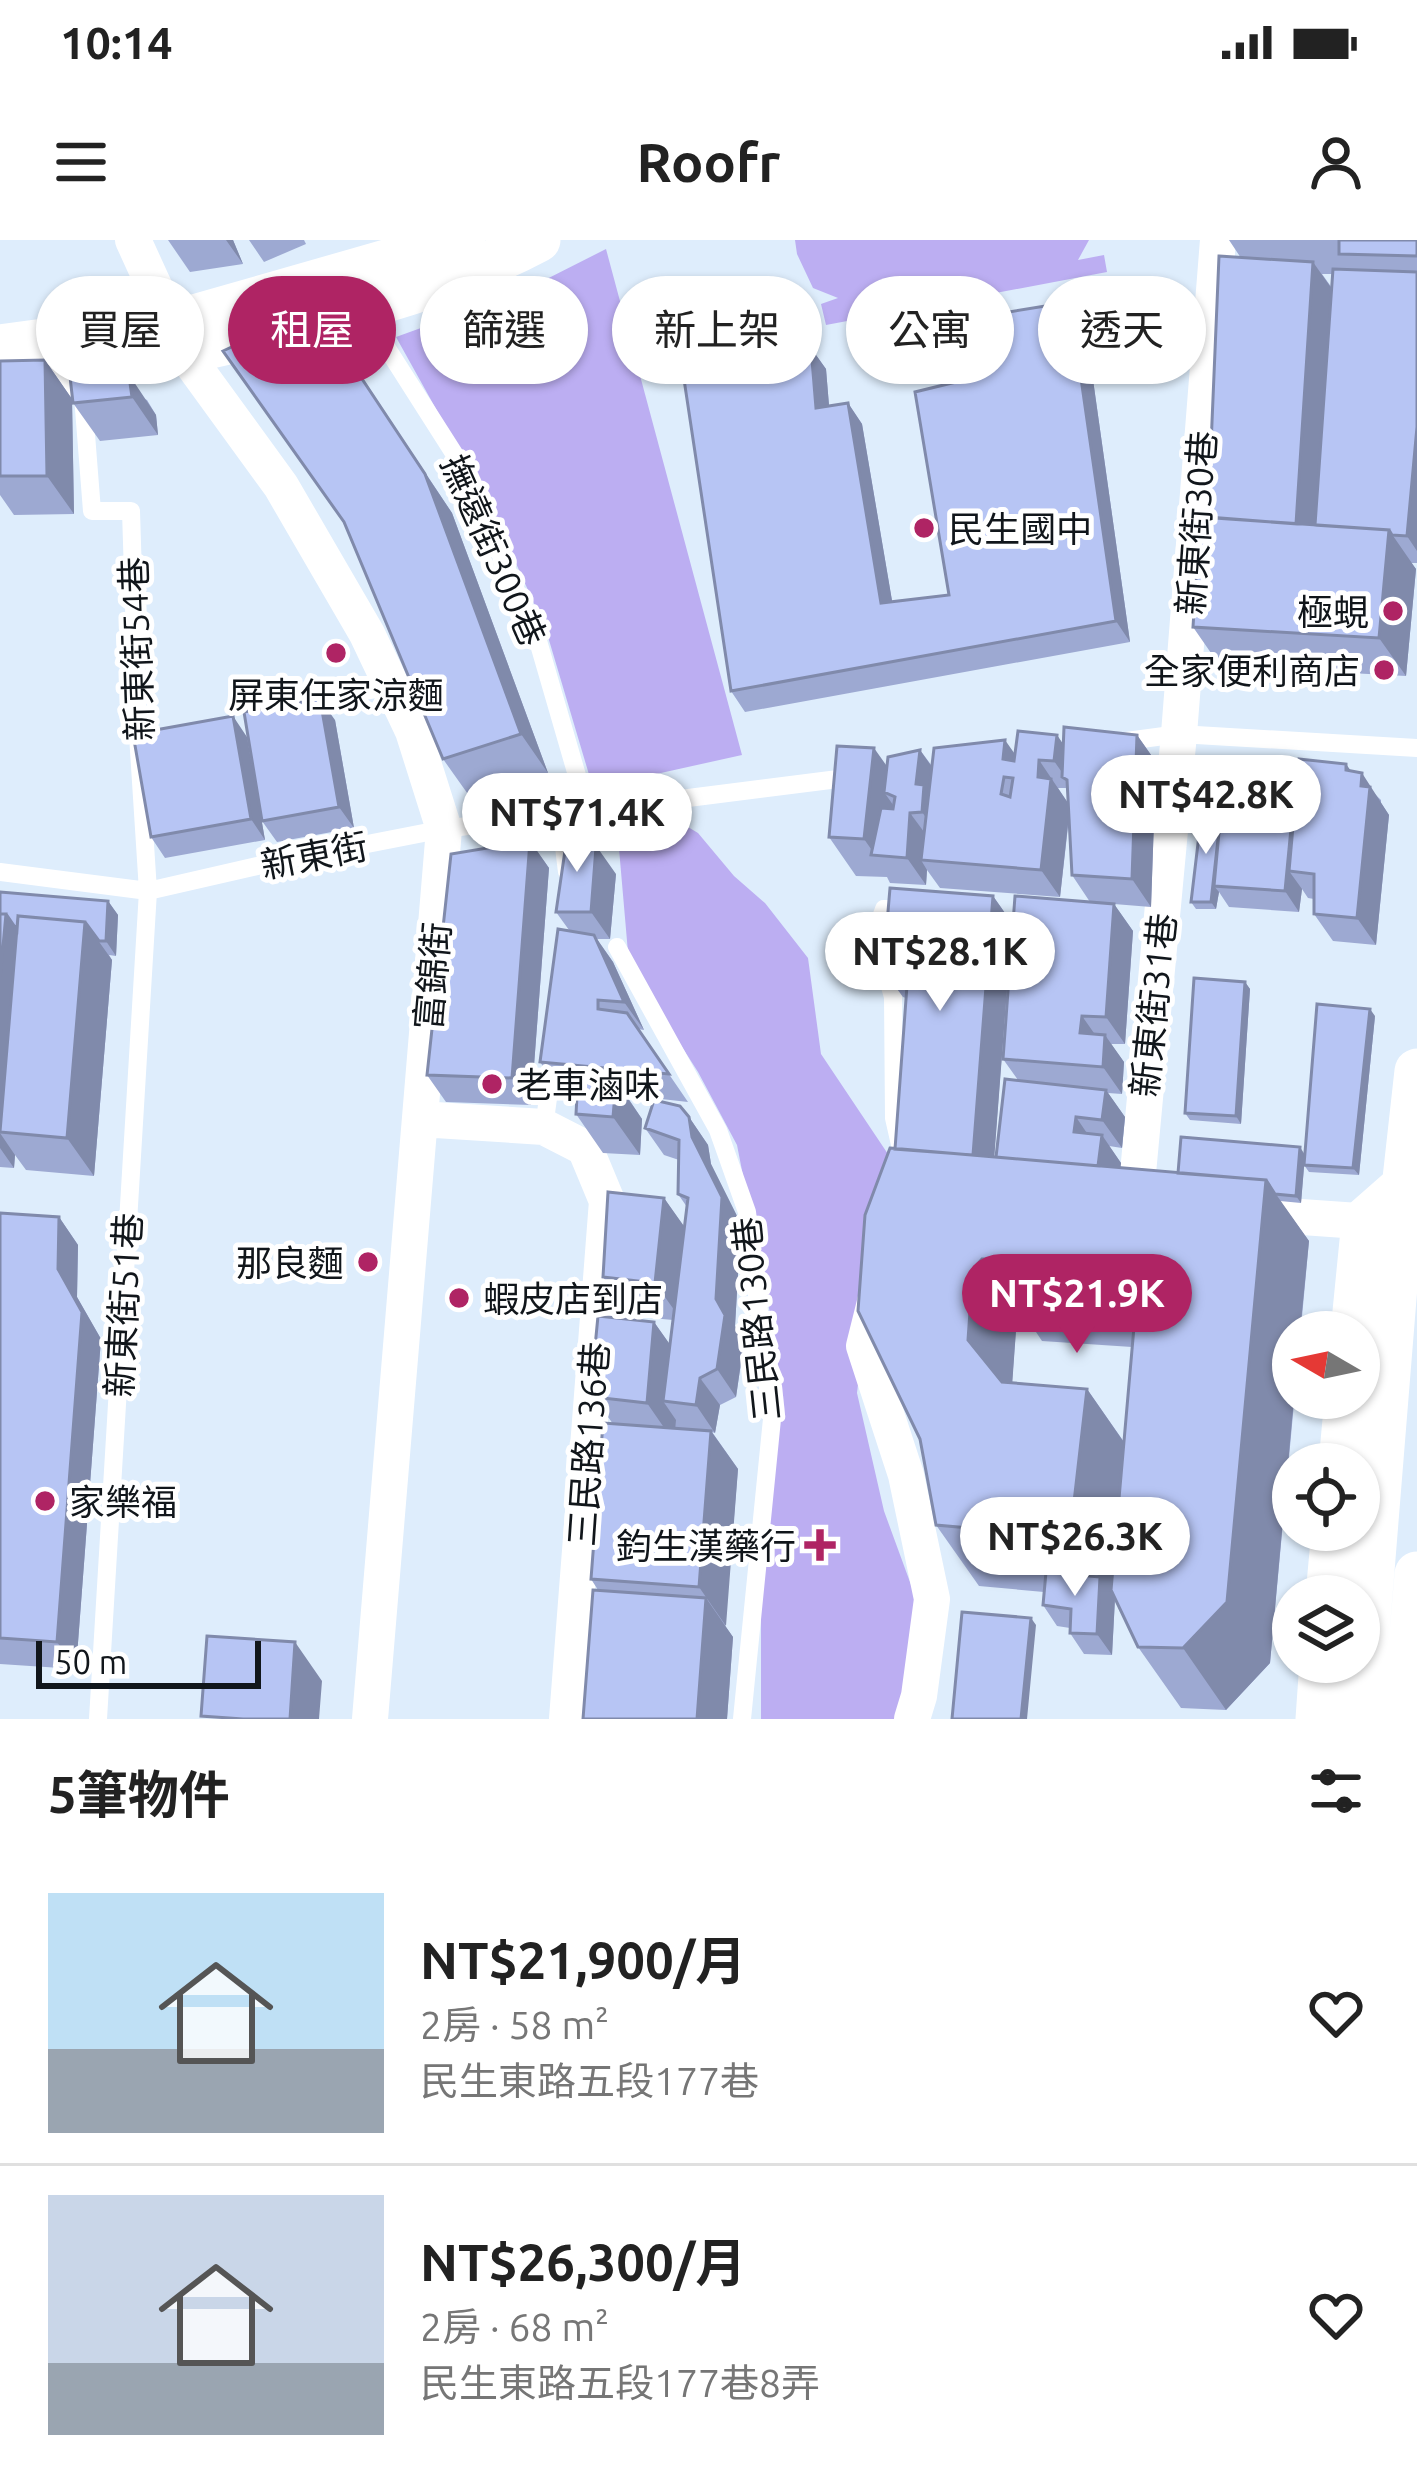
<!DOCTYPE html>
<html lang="zh-TW">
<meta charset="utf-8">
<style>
:root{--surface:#fff;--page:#f6f6f6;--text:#222;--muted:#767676;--line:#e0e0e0;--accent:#af2464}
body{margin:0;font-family:Ubuntu,"Noto Sans TC",sans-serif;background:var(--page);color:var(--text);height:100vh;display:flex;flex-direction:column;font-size:45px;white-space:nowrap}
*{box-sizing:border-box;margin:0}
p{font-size:39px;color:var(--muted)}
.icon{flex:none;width:66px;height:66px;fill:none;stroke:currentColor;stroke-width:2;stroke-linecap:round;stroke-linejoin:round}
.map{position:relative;height:1479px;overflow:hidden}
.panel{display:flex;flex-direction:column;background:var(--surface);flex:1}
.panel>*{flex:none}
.top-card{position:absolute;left:36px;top:36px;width:1347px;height:108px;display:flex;gap:24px}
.needle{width:78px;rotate:279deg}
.buttons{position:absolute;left:1272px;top:1071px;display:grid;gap:24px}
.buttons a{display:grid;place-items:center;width:108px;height:108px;border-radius:50%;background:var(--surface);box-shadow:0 3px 9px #0004;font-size:60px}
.scale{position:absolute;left:36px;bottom:30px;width:225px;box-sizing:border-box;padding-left:12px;border:6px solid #11161b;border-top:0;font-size:33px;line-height:42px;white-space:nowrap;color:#11161b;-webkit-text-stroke:9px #fff;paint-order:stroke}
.price{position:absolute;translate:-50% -102px;padding:0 27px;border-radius:42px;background:#fff;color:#222;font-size:39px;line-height:78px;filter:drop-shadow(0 3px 6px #0008)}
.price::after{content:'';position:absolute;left:50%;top:72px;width:36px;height:27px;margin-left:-18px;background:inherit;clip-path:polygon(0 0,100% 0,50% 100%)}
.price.selected{background:var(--accent);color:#fff}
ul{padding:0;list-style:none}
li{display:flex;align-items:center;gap:36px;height:300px;padding:0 48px}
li+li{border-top:3px solid var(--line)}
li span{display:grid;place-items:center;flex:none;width:336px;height:240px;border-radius:0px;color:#555}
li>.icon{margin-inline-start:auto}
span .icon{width:144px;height:144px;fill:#fffc;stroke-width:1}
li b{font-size:51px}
h2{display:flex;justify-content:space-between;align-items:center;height:144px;padding:0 48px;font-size:51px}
.chip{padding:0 42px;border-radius:54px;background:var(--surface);box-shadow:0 3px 9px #0004;font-size:42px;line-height:108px}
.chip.selected{background:var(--accent);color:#fff}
.status{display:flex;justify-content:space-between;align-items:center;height:84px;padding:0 60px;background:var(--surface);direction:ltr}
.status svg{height:33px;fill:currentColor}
header{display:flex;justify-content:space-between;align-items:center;height:156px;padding:0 48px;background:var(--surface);font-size:54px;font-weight:700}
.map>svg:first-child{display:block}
.green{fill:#bcaef2}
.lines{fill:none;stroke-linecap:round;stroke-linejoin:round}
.service{stroke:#fff;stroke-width:18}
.minor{stroke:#fff;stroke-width:36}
.tertiary{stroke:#fff;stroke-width:45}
.wall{fill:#9da9d2;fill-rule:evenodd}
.shaded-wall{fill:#808aab}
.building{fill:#b7c5f4;stroke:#808aab;stroke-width:3;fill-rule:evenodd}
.poi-dot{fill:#af2464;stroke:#fff;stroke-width:4.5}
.labels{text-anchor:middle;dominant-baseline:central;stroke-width:10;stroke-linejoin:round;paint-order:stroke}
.street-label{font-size:36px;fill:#11161b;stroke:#fff}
.poi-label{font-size:36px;fill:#11161b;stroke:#fff;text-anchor:start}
</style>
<div class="status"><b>10:14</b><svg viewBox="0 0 49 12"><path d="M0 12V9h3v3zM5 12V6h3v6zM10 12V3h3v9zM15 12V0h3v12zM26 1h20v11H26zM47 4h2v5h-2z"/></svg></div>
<header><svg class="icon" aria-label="menu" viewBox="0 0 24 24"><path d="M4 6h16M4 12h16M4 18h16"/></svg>Roofr<svg class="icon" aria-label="person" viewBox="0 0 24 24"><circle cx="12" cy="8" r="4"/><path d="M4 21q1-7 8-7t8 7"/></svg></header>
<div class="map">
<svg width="1417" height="1479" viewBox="0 0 1417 1479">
<rect width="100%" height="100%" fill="#deedfc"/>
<path class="green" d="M795,0H1089L1078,20L1104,15L1107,32L826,85L821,64L838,58L813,48L797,14Z
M606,9L742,515L593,548L546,390L490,266L396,97L523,51Z
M616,574L678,581L698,593L734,636L765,663L808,718L821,814L900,932L876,994L857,1153L884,1271L918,1364L897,1479H761V1352L778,1199V1114L737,905L698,832L629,724Z"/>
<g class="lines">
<path class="service" d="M362,69L462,226L538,401L587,570
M83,156L92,271H131L138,495L148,651L98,1479
M302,463L392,446
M1119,502L1179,494L1417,508
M560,574L567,632
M0,632L148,651L275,622L444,589L854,537
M617,707L718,890L747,972L772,1179L742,1479
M544,887L554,815
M901,909L894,878L893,757L875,694L884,669L911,670"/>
<path class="minor" d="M133,0L185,114L281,246L367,394L413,491L444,589L370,1479
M420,879L544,887L585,908L607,961L567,1479
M1135,965L1179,494L1218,0
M1245,973L1387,983
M879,1046L864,1106L906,1235L932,1359L919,1456L912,1479"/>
<path class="tertiary" d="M0,107L170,84L463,0
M0,144C106,130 202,110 305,83C385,61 465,39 538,0
M1353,1092L1364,981L1405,945
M1341,1224L1347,1158
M1328,1356L1334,1290
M1318,1479L1322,1422
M1360,1479L1400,984L1417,831
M1405,1479L1417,1334"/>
</g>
<path class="wall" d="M168,0H233L243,24L190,32Z
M249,0H304L306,4L264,22Z
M1229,0H1417V323H1411L1416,329L1406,436L1220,426L1193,387L1241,18ZM1322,34H1333L1332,48Z
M1085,83L1130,402L745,472L731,451L811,108L826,129L829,166L848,163L862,184L892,361L949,355L960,141Z
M342,107L452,273L548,533L470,557L443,519L345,284Z
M45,120L72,159L74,274L14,275L0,255V121Z
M69,128L147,160L156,175L158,195L100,201L73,163Z
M335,480L354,588L277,602L262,581Z
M1057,495L1063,505L1137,495L1156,522L1151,667L1114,664L1133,691L1125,804H1111L1124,822L1122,854L1108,853L1125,877L1122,908L1109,906L1121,923L1120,928L1178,933L1305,915L1301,963L1280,961L1309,1001L1270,1423L1226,1470L1181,1468L1138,1407L1115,1359L1112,1415L1084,1414L1070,1393V1388L1057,1386L1043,1365L1044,1352L979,1346L936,1285L895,909L906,758L903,757L883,730L993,656L1012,683L994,917H997L1018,840L1003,819L1090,662L1072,635L1069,578L1060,657L940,648L927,630L926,645L890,643L887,637L856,636L829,597L887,526L920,510L932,526L1015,514ZM1058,548H1068V563ZM1025,1080H1028L1042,1101L1132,1107L1124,1202L1087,1149L1012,1142L1016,1090Z
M247,497L265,600L165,618L151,597Z
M1297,526L1351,531L1381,560V563L1389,575L1376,705L1333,701L1314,674V659L1308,658L1302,649L1299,672L1229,667L1219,652L1216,669H1196L1191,662L1221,572Z
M530,601L549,628L531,865L446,862L427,835Z
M616,634L610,699H597L613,722L644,790L638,789L688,862L626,855L642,879L640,915L603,913L576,874L577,851L559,849L540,822L569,690L556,672Z
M0,652L108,661L118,675L116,716L109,715L112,720L94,936L26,930L15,915L14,928L0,927Z
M1245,742L1250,749L1241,884L1190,880L1185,873Z
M1375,776L1359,935L1309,932L1304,925Z
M689,877L708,905L711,924L741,984L735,1086L744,1102L736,1157L720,1165L715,1193L712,1192L738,1229L725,1386L733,1397L727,1479H583L598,1350L591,1339L613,1184L594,1157L598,1123L594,1117L654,1082L670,1105L673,1080L630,1076L603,1037L664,958L684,987L687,967L678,954L679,920L664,915L645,888Z
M0,973L59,977L78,1005L77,1057L101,1099L76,1429L0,1424Z"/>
<path class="shaded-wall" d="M226,0H233L243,24Z
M1313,22L1332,49L1315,314L1296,286Z
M1070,62L1085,83L1130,402L1116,381Z
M315,68L452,273L548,533L521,494Z
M811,108L826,129L831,189L816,168Z
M45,120L72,159L74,274L47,236Z
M120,121L156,175L158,195L132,157Z
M848,163L862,184L896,384L881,363Z
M1417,187V311L1407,296Z
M1389,290L1416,329L1406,436L1379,398Z
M320,459L335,480L354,588L339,567Z
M233,476L247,497L265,600L251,579Z
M1057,495L1076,523L1073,548L1054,521Z
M1137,495L1156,522L1151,667L1132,639Z
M1005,500L1024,527L1003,519Z
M874,508L901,546L895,557L884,552L898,572L876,616L864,599Z
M920,510L939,537L941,599L922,572L916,544Z
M1039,520L1070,566L1060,657L1041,630Z
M1346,524L1361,545L1362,533L1389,575L1376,705L1357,678Z
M1297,526L1289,631L1302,649L1299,672L1285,651Z
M1223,572L1214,646L1219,652L1216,669L1211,662Z
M910,573L930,600L921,620L927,630L926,645L907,618Z
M585,590L616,634L610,699L591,672Z
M530,601L549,628L531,865L512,838Z
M993,656L1012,683L992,947L973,920Z
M108,661L118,675L116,716L106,701Z
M1114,664L1133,691L1125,804L1106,777Z
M6,674L33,713L0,892V739Z
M85,682L112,720L94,936L67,898Z
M594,695L613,722L644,790L624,762Z
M1245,742L1250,749L1241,884L1236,876Z
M1370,769L1375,776L1359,935L1353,928Z
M1082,776L1101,803L1080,793Z
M1105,795L1124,822L1122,854L1103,827Z
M616,841L642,879L640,915L613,877Z
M1106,850L1125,877L1122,908L1102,880Z
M689,877L708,905L711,924L741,984L735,1086L744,1102L736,1157L717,1129Z
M1076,877L1095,905L1074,892Z
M0,893L15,915L14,928L0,908Z
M1102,895L1121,923L1117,956L1098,928Z
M1300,907L1305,915L1301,963L1296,956Z
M1266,940L1309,1001L1300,1092H1293L1294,1158L1270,1423L1226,1470L1183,1408Z
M664,958L691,996L682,1081L655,1043Z
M59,977L78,1005L77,1057L101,1099L76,1429L57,1402Z
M982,1019L1025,1080L1016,1090L1011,1161L968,1100L973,1029Z
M1112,1025L1154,1086L1151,1108L1108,1047Z
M654,1082L681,1120L663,1161L676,1180L674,1202L647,1163Z
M700,1138L720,1165L715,1193L696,1165Z
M1087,1149L1130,1211L1115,1358L1112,1415L1097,1394L1100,1339L1070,1297Z
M711,1191L738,1229L726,1386L699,1347Z
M706,1358L733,1397L727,1479H697Z
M1031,1378L1036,1385L1027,1479H1021Z
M295,1402L322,1441L319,1479H290Z"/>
<path class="building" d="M1339,0H1417V16L1339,14Z
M1219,16L1313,22L1296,284L1208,277Z
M1333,29L1417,32V187L1407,296L1392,295L1389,290L1315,285Z
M1070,62L1116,381L731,451L682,126L811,108L816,168L848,163L881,363L949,355L915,152L960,141L953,81Z
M315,68L425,234L521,494L443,519L344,282L223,111Z
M45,120L47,236H0V121Z
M120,121L129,136L132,157L73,163L69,128Z
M1200,277L1389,290L1379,398L1193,387Z
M320,459L339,567L262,581L244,472Z
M233,476L251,579L151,597L133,494Z
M1064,487L1137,495L1132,639L1072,635L1067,540L1062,537Z
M1018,491L1057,495L1054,521L1039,520L1038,537L1051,539L1041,630L921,620L934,508L1005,500L1003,519L1014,521ZM1004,537L1013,538L1010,557L1001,554Z
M837,506L874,508L864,599L829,597Z
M920,510L916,544L924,545L922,572L910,573L907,618L871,615L881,568L893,569L895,557L884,552L888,517Z
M1226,517L1297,526L1285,651L1214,646Z
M1299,519L1346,524V530L1362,533L1361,546L1370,547L1357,678L1314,674V634L1289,631Z
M1202,570L1221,572L1211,662H1191Z
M585,590L596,607L591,672H556L567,597Z
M530,601L512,838L427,835L451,614Z
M890,648L993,656L973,915L895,909L908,732L883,730Z
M0,652L108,661L106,701H99L85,682L18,676L17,690L6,674H0Z
M1015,656L1114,664L1106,777L1082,776L1080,793L1105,795L1103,827L1003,819Z
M0,674H6L0,739Z
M18,676L85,682L67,898L0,892Z
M558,689L594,695L624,762L598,760V769L627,773L669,834L540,822Z
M1194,738L1245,742L1236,876L1185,873Z
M1317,764L1370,769L1353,928L1304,925Z
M578,838L616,841L613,877L576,874Z
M1005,839L1106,850L1102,880L1076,877L1074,892L1102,895L1098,926L996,917Z
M654,860L680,866L689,877L692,897L722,957L716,1059L725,1075L717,1129L700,1138L696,1165L663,1161L688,958L678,954L679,900L645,888Z
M1181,897L1300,907L1296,956L1275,954L1266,940L1178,933Z
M890,908L1266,940L1227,1362L1183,1408L1138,1407L1111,1350L1138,1041L1130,1026L1112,1025L1108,1047L999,1040L1001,1019H982L973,1029L968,1100L1002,1142L1087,1149L1070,1297L936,1285L920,1199L858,1071L865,975Z
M608,952L664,958L655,1043L603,1037Z
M0,973L59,977L58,1029L82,1072L57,1402L0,1398Z
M598,1076L654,1082L647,1163L594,1157L599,1118L594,1117Z
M603,1183L711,1191L699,1347L591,1339Z
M1046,1332L1100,1337L1097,1394L1070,1393L1071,1369L1043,1365Z
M593,1350L706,1358L697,1479H583Z
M962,1372L1031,1378L1021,1479H952Z
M207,1396L295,1402L290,1479H243L201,1476Z"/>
<g class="poi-dot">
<circle cx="924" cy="288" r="12"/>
<circle cx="1393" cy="371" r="12"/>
<circle cx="336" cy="413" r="12"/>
<circle cx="1384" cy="430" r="12"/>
<circle cx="492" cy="844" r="12"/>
<circle cx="368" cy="1022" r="12"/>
<circle cx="459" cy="1058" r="12"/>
<circle cx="45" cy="1261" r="12"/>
<path d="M814 1287h12v12h12v12h-12v12h-12v-12h-12v-12h12z"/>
</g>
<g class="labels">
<g class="street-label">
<text transform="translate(1196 283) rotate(-86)">新東街30巷</text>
<text transform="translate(494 310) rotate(66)">撫遠街300巷</text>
<text transform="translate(136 409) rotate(-92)">新東街54巷</text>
<text transform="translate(314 615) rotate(-11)">新東街</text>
<text transform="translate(432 736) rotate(-85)">富錦街</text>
<text transform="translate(1153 765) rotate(-84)">新東街31巷</text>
<text transform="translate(123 1065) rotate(-87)">新東街51巷</text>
<text transform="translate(756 1079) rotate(-96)">三民路130巷</text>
<text transform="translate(588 1204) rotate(-86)">三民路136巷</text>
</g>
<g class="poi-label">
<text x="948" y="288">民生國中</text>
<text x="1369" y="371" text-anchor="end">極蜆</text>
<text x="1360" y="430" text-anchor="end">全家便利商店</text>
<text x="336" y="454" text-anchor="middle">屏東任家涼麵</text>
<text x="516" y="844">老車滷味</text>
<text x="344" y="1022" text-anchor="end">那良麵</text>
<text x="483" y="1058">蝦皮店到店</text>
<text x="69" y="1261">家樂福</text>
<text x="796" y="1305" text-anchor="end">鈞生漢藥行</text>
</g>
</g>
</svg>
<div class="buttons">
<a><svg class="needle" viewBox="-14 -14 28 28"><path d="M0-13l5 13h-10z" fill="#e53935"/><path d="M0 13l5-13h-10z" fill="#767676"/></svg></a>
<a><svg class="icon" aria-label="locate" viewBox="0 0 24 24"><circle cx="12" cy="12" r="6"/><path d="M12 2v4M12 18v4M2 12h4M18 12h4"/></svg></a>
<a><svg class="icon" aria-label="layers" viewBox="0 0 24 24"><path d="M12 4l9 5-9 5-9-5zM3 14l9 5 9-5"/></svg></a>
</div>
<div class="scale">50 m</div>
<b class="price" style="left:1206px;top:617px">NT$42.8K</b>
<b class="price" style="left:577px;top:635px">NT$71.4K</b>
<b class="price" style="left:940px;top:774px">NT$28.1K</b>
<b class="price selected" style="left:1077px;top:1116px">NT$21.9K</b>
<b class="price" style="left:1075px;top:1359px">NT$26.3K</b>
<div class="top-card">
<a class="chip">買屋</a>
<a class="chip selected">租屋</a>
<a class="chip">篩選</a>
<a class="chip">新上架</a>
<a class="chip">公寓</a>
<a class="chip">透天</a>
</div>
</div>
<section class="panel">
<h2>5筆物件<svg class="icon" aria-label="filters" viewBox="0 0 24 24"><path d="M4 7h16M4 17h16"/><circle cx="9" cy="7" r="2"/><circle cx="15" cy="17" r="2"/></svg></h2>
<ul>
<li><span style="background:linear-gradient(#bfe0f5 65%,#9aa5b1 0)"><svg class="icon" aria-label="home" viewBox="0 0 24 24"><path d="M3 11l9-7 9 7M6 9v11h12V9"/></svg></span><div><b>NT$21,900/月</b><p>2房 · 58 m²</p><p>民生東路五段177巷</p></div><svg class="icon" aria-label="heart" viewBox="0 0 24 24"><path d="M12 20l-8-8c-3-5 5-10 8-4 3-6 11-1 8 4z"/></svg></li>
<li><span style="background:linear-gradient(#c9d6e8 70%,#9aa5b1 0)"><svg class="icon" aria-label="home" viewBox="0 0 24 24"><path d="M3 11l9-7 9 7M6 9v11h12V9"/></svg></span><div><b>NT$26,300/月</b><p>2房 · 68 m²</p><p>民生東路五段177巷8弄</p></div><svg class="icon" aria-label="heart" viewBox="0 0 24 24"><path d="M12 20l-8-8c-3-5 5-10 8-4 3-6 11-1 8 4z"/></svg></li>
</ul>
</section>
